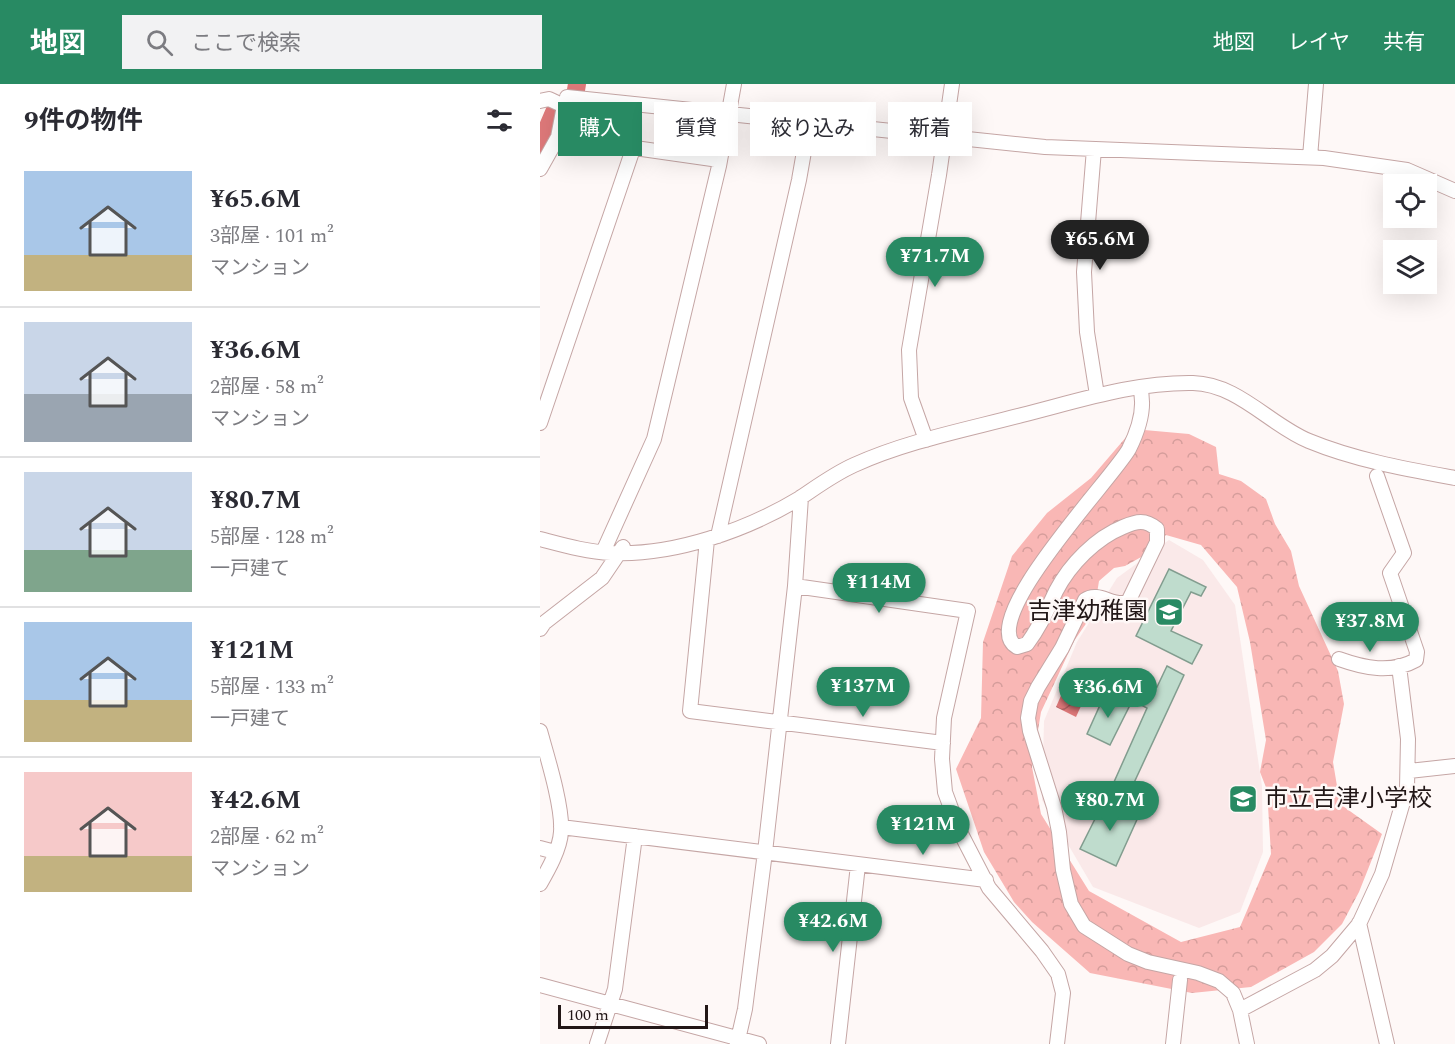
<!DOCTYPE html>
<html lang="ja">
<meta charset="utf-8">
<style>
:root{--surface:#fff;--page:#f2f2f3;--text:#2b2b33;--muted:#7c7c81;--line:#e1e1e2;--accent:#288a63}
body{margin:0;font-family:Spectral,"Noto Sans JP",serif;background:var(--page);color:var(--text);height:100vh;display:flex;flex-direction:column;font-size:22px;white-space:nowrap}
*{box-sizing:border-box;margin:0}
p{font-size:20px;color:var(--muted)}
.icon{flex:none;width:33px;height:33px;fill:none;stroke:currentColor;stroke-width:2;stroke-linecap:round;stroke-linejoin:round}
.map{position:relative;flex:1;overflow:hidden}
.sheet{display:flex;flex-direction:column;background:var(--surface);width:540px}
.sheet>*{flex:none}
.guide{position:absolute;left:18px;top:18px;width:570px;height:54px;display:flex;gap:12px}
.fabs{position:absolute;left:843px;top:90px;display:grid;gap:12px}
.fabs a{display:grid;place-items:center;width:54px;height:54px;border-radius:0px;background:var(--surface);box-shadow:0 6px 24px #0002;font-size:30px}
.scale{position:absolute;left:18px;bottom:15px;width:150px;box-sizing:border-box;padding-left:6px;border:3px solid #221717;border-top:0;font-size:16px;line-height:21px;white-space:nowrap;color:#221717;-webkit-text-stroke:4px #fef8f7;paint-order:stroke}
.price{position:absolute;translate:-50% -51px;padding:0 14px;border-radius:21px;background:var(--accent);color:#fff;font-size:20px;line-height:39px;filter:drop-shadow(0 2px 3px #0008)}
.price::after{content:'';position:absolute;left:50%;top:36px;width:18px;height:14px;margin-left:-9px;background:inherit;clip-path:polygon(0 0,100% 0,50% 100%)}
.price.active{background:#222;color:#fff}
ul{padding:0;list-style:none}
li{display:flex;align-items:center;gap:18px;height:150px;padding:0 24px}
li+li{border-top:2px solid var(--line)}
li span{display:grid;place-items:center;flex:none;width:168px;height:120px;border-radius:0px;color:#555}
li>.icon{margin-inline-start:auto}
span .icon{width:72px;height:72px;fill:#fffc;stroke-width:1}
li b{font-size:26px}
h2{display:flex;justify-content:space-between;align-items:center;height:72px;padding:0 24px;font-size:26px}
.pill{padding:0 21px;border-radius:0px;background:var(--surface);box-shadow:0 6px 24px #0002;font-size:21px;line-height:54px}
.pill.active{background:var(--accent);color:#fff}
header{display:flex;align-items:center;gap:36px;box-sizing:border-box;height:84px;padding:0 30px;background:var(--accent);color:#fff}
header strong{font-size:28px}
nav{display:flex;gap:33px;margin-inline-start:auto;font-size:21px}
.search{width:420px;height:54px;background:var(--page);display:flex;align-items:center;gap:15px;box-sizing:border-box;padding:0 21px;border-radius:0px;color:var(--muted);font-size:22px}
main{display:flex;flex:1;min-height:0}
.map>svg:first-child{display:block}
.built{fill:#fae9e9}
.forest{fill:url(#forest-crowns);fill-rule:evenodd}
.water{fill:url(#water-waves)}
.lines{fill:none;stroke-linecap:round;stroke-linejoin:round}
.river{stroke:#dd7879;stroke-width:18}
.building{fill:#bfdccd;stroke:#829d8f;stroke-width:1.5}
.minor-casing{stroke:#c5a6a5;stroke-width:16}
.minor{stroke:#fff;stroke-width:14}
.labels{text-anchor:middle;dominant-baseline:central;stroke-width:5;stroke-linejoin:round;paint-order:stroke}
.poi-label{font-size:24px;fill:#221717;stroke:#fef8f7;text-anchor:end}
</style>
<header>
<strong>地図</strong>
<div class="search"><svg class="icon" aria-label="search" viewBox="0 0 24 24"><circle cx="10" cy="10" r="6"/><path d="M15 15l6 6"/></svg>ここで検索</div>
<nav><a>地図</a><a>レイヤ</a><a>共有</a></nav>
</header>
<main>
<section class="sheet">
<h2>9件の物件<svg class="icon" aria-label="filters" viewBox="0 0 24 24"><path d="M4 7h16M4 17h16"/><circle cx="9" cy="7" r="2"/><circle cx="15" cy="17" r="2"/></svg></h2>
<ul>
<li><span style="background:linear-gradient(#a9c7e8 70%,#c2b280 0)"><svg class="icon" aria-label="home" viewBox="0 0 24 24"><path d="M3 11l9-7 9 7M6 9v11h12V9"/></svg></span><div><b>¥65.6M</b><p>3部屋 · 101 m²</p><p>マンション</p></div></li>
<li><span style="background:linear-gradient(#c9d6e8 60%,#9aa5b1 0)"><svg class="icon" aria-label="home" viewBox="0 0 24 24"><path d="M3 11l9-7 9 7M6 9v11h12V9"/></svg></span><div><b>¥36.6M</b><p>2部屋 · 58 m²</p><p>マンション</p></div></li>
<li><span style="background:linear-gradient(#c9d6e8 65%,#7fa58c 0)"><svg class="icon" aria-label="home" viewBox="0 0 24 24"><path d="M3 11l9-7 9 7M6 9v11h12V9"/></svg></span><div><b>¥80.7M</b><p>5部屋 · 128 m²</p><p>一戸建て</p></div></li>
<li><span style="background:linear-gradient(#a9c7e8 65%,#c2b280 0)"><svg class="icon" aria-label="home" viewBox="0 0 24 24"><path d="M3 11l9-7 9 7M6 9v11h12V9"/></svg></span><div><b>¥121M</b><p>5部屋 · 133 m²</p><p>一戸建て</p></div></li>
<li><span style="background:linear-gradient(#f6c9c9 70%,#c2b280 0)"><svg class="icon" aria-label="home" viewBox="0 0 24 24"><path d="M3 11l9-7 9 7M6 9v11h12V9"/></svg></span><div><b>¥42.6M</b><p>2部屋 · 62 m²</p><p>マンション</p></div></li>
</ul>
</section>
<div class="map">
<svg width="915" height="960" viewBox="0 0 915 960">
<defs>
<pattern id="forest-crowns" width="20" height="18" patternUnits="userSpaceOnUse" patternTransform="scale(1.5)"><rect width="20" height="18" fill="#f9b7b5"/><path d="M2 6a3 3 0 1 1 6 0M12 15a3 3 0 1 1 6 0" fill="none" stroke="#d59d9b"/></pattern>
<pattern id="water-waves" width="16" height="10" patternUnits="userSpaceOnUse" patternTransform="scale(1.5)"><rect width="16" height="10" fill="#dd7879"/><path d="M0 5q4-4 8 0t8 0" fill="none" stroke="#b36162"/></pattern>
</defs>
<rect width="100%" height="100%" fill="#fef8f7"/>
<path class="built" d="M629,456L663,476L695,521L722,702L723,768L700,828L659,844L553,803L502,716L504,637L537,558L577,494Z"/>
<path class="forest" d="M593,345L649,350L676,363L679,390L701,397L726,415L735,440L751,467L759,502L798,587L804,620L793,678L800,720L842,750L819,808L802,840L774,868L711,903L652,909L550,889L492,838L474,818L444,768L416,685L441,634L443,558L472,472L507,429L551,394ZM626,451L661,461L697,503L710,558L726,656L720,688L727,706L731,770L700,843L641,858L549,807L501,730L492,683L501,628L534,557L554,528L559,497L574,484L585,482L603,472Z"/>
<path class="water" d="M530,591L550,602L536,633L516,623Z"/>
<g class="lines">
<path class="river" d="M36,6L37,0
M0,61L15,26"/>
</g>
<path class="building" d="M629,485L666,503L661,512L651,508L631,547L662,561L652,580L596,552Z
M627,582L644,591L586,716L570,707L607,624L574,607L583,585L617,603Z
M565,610L590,621L570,661L547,650Z
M566,713L599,731L576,782L540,765Z"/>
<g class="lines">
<g class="minor-casing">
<path id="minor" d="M27,13L505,63L784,74L867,86L915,107
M0,17L9,15L24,22L18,53L0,85
M18,53L179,76
M554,65L544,188L547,248L557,311
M770,73L776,0
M600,304C606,324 598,347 589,365C574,393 434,538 477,563L487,560C500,543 507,526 516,507C530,480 556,454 583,443C597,437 605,435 617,445V458L588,518C573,524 559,506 545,516L522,564L498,603L491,617L488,634L490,647L514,723L519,748L523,786L531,820L544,842L588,870L608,878L658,889L679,897L693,909L700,926L707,960
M0,339L93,65
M386,356L371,314L369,266L399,91L412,0
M178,452L259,96L269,39
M0,455C23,461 47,468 71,469C134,472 207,446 260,414C278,402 294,390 314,381C367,357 425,346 482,331C538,317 594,298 653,299C698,300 730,341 769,357C815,376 866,385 915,394
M167,456L150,627L403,659
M63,468L114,355L179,82L194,0
M255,502L428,527L404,634L402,675L405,708L419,746L449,804L502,867L518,890L523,909L517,960
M0,545L4,539L62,494L83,463
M799,575C824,584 851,590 876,576L877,568L850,489L864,469L837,392
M0,647C7,672 23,723 21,748C20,765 8,786 0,800
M869,687L915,682
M21,743L446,796
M0,764L15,768
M819,839L847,960
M0,901L219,960
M700,926L775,886L792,872L819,840L842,790L867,704L868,655L859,582
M57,960L75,905L95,752
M197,960L205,925L225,768L255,502L261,413
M298,960L318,781
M633,960L640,896"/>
</g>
<use href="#minor" class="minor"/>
</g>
<defs>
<g id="school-square" transform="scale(1.5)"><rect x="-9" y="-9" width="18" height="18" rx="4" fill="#288a63" stroke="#fef8f7"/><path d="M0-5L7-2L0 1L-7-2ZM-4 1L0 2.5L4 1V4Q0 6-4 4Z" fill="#fff"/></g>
</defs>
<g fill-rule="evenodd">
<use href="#school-square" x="629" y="528"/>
<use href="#school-square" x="703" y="715"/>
</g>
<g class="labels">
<g class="poi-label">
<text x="608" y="528">吉津幼稚園</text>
<text x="724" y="715" text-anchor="start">市立吉津小学校</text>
</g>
</g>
</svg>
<div class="fabs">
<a><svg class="icon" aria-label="locate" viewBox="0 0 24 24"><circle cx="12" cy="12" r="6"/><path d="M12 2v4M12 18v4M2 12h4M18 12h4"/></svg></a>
<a><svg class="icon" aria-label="layers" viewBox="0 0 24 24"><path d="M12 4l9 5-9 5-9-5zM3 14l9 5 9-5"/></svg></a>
</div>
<div class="scale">100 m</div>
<b class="price active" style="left:560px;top:187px">¥65.6M</b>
<b class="price" style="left:395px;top:204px">¥71.7M</b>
<b class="price" style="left:339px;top:530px">¥114M</b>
<b class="price" style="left:830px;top:569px">¥37.8M</b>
<b class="price" style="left:323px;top:634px">¥137M</b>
<b class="price" style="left:568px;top:635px">¥36.6M</b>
<b class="price" style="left:570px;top:748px">¥80.7M</b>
<b class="price" style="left:383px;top:772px">¥121M</b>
<b class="price" style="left:293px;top:869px">¥42.6M</b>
<div class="guide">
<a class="pill active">購入</a>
<a class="pill">賃貸</a>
<a class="pill">絞り込み</a>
<a class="pill">新着</a>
</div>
</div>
</main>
